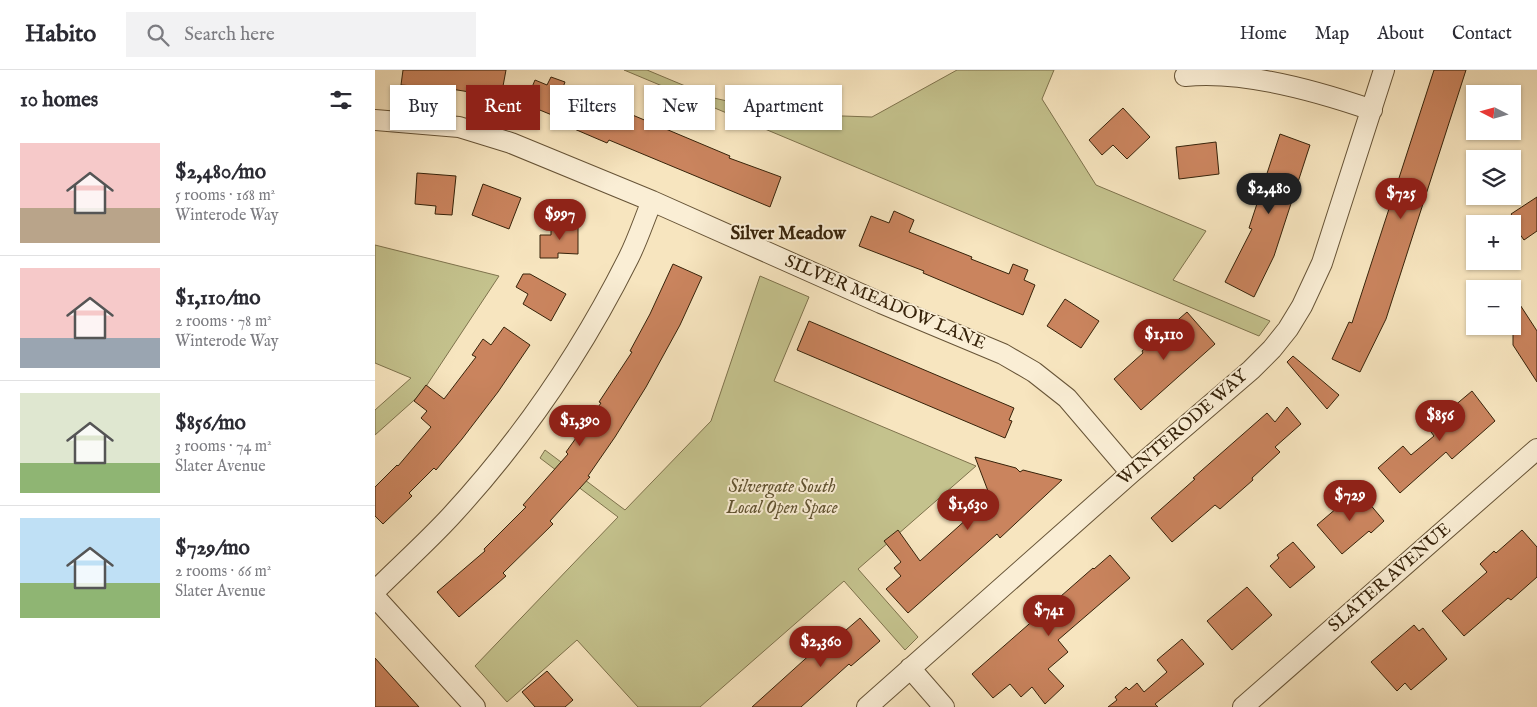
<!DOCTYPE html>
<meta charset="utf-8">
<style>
:root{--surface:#fff;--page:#f2f2f3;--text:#2b2b33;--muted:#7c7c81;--line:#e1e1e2;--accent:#8f2418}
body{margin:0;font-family:"IM FELL English",serif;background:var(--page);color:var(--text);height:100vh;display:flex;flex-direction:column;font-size:19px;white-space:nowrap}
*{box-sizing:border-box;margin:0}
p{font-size:16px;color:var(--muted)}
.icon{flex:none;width:28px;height:28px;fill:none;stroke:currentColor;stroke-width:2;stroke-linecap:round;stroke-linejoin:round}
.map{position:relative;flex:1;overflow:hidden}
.drawer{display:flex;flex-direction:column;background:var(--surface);width:375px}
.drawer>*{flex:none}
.guide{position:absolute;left:15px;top:15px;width:475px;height:45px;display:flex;gap:10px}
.needle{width:32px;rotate:276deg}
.tools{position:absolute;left:1091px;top:15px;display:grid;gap:10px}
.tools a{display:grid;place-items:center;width:55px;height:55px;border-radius:0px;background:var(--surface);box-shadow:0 1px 4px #0004;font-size:25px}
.price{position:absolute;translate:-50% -42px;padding:0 11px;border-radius:18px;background:var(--accent);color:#fff;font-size:16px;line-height:32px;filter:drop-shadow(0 1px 2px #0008)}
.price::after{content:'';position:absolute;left:50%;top:30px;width:15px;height:11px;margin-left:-8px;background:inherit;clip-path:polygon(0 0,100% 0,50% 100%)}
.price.current{background:#222;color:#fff}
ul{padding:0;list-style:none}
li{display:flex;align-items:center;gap:15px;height:125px;padding:0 20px}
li+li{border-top:1px solid var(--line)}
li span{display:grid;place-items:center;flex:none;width:140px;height:100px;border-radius:0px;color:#555}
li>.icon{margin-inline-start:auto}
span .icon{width:60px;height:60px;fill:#fffc;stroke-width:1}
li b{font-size:21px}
h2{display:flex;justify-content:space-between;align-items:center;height:60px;padding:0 20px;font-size:21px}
.chip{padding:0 18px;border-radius:0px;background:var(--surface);box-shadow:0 1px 4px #0004;font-size:18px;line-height:45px}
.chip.current{background:var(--accent);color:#fff}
header{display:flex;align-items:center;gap:30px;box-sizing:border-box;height:70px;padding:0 25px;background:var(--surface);border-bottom:1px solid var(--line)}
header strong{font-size:24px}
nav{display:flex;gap:28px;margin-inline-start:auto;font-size:18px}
.search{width:350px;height:45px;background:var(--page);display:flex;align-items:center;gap:12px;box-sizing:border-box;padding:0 18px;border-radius:0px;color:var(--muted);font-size:19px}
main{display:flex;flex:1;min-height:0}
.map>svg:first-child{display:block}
.green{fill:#c4c28d;stroke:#7e724c}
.building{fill:#ca845e;stroke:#37230a}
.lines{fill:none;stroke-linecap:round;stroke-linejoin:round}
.minor-casing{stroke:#675437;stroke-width:22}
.minor{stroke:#faeed5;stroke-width:20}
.labels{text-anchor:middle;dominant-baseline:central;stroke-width:4;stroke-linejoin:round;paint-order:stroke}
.street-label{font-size:18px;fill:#37230a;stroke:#faeed5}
.park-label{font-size:18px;font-style:italic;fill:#615331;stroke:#faeed5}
.neighbourhood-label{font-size:19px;font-weight:bold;fill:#37230a;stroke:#faeed5}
</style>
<header>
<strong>Habito</strong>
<div class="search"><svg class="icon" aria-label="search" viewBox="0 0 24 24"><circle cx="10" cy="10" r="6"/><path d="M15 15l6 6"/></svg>Search here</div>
<nav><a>Home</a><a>Map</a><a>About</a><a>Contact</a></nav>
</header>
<main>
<section class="drawer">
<h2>10 homes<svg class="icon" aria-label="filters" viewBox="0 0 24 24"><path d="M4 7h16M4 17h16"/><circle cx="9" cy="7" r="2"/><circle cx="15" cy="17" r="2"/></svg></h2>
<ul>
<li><span style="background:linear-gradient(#f6c9c9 65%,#b9a48a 0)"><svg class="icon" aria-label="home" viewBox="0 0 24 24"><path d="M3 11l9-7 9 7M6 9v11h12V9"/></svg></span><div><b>$2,480/mo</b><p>5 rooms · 168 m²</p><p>Winterode Way</p></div></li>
<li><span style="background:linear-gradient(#f6c9c9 70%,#9aa5b1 0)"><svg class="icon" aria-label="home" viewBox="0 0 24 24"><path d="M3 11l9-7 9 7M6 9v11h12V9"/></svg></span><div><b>$1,110/mo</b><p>2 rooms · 78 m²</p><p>Winterode Way</p></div></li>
<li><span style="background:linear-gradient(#dfe7d0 70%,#8fb573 0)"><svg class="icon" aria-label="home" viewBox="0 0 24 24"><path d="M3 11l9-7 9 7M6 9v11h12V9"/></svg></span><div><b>$856/mo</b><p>3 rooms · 74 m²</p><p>Slater Avenue</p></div></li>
<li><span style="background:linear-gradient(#bfe0f5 65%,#8fb573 0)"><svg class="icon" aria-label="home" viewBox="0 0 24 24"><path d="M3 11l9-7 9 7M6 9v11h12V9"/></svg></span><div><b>$729/mo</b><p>2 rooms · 66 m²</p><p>Slater Avenue</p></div></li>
</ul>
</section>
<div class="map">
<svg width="1162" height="637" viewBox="0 0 1162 637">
<rect width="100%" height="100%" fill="#f7e5bf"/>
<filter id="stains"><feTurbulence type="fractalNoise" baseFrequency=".004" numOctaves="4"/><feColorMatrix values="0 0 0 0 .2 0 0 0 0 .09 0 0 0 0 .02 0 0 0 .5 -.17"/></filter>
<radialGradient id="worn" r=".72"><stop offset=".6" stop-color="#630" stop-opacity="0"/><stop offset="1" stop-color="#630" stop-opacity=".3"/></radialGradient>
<path class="green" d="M249,0H272L339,28L409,44L497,47L582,0H679L667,29L721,115L831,161L798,210L895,251L884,266Z
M0,175L124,206L46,324L0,365V340L36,308L0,293Z
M385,206L434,227L399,311L601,396L483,499L543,567L530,580L469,511L325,637H263L202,570L132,632L100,596L243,447L165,388L170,380L250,440L336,351Z"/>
<path class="building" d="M28,0H131L126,27L76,19L26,15Z
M1059,0H1091L1011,249L985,302L957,289L974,252L977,253Z
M176,7L190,12L187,20L247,45L248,41L355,86L354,88L406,107L395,137L234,70L232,73L197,58L199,54L150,34L160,10L172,15Z
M748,38L775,67L752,89L738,75L727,85L714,70Z
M905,64L935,75L899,186L879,227L850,212L877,159L874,158Z
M841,72L844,104L804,109L801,77Z
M42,103L81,106L77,145L60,144L61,136L40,134Z
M108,114L146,128L134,159L97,145Z
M1162,127V161L1149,170L1136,152L1140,149L1136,144Z
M519,141L539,150L534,162L597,187L596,189L634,204L638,194L653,200L649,210L660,215L648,245L548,203L549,201L484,176L496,146L514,153Z
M176,154H203V184L183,183V188H165V165H176Z
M298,194L327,207L305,255L271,317L240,367L213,406L215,407L175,451L178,454L128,503L131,506L84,547L62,522L110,481L109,479L151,437L148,435L193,384L191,382L226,333L224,332L257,282L255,281L275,244Z
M148,204H155L191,224L176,251L148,234L153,224L141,217Z
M1138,224L1162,261V312L1138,275Z
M690,229L724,251L706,278L672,256Z
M812,242L840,274L766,340L739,309L768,283L767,281Z
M434,251L639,338L634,350L637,351L630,368L422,280Z
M129,257L155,275L123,322L87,369L61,400L59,398L34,423L37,426L8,454L0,446V417L22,395L23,396L56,357L46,348L52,341L39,331L51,315L69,329L101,287L97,285L108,269L116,275Z
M918,286L964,325L952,339L912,292Z
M1097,321L1120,351L1077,389L1071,382L1025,423L1003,398L1028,376L1036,385L1059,366L1053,358Z
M912,337L926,354L900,377L905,382L877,408L878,410L845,439L840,435L797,472L776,448L820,409L818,408L892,343L900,352Z
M600,387L641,398L645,402L648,400L687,410L625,468L622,464L533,543L511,519L526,506L519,498L526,492L509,471L523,460L545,491L603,439L599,434L613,421Z
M983,420L1009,451L996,463L994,461L967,484L942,455Z
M1147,460L1162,477V507L1136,530L1133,528L1089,566L1067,541L1112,502L1105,494L1119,481L1121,483Z
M918,472L940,497L915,518L895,496L904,488L902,485Z
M735,485L755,508L683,570L693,582L673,599L689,616L670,634L657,617L646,627L635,614L618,628L597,604L718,498L719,499Z
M872,517L897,545L857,580L832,551Z
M485,548L505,571L476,596L474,594L426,637H377L439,581L442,585Z
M1039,555L1044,561L1048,558L1072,589L1036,620L1030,613L1022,621L996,592Z
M807,569L829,594L780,634L783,637H733L742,630L740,627L751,617L754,620L762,613L769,622L792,602L782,590Z
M0,588L44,637H0Z
M172,601L198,630L190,637H160L147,622Z"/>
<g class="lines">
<g class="minor-casing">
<path id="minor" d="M810,6C867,0 942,21 997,40
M0,50L84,57L136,73L277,131L506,233L628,284L659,302L692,328L756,403
M0,521C25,496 52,472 76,446C147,369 207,281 254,187C263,169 269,150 277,131
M0,527L100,637
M535,598L569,637
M492,637L756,403L876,300L897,279L913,259L927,236L947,193L1009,0
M868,637L1162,379"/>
</g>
<use href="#minor" class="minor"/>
</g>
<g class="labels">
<g class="street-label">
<text transform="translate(510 233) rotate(23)">SILVER MEADOW LANE</text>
<text transform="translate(808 358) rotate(-41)">WINTERODE WAY</text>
<text transform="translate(1015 508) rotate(-41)">SLATER AVENUE</text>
</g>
<g class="park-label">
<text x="407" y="417">Silvergate South<tspan x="407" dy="21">Local Open Space</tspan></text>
</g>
<g class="neighbourhood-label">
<text x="413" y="164">Silver Meadow</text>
</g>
</g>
<rect width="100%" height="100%" filter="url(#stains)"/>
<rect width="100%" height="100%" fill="url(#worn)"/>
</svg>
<div class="tools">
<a><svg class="needle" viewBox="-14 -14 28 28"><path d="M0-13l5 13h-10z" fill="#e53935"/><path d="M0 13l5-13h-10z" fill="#7c7c81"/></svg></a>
<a><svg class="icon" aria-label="layers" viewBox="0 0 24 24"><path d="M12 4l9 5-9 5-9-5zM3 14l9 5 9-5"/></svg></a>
<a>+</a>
<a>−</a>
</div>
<b class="price current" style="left:894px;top:145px">$2,480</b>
<b class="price" style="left:1026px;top:150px">$725</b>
<b class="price" style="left:185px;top:171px">$997</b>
<b class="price" style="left:789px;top:291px">$1,110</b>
<b class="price" style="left:1065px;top:372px">$856</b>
<b class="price" style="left:205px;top:377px">$1,390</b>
<b class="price" style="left:975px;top:452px">$729</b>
<b class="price" style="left:593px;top:461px">$1,630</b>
<b class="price" style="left:674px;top:567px">$741</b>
<b class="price" style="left:446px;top:598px">$2,360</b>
<div class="guide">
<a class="chip">Buy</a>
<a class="chip current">Rent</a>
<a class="chip">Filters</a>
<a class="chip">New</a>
<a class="chip">Apartment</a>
</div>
</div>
</main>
